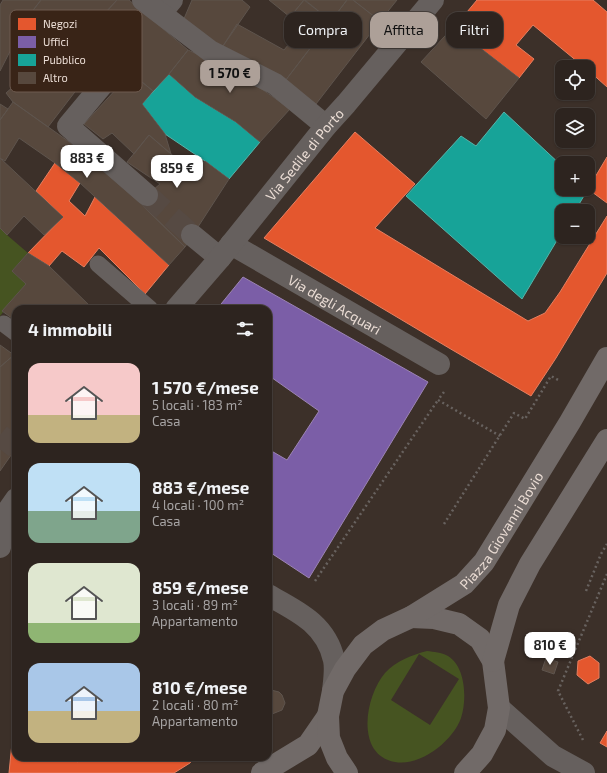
<!DOCTYPE html>
<html lang="it">
<meta charset="utf-8">
<style>
:root{--surface:#2d241f;--page:#352c28;--text:#f1f3f6;--muted:#a7a4a4;--line:#48413d;--accent:#ada098}
body{margin:0;font-family:"Exo 2",sans-serif;background:var(--page);color:var(--text);height:100vh;display:flex;flex-direction:column;font-size:15px;white-space:nowrap}
*{box-sizing:border-box;margin:0}
p{font-size:13px;color:var(--muted)}
.icon{flex:none;width:22px;height:22px;fill:none;stroke:currentColor;stroke-width:2;stroke-linecap:round;stroke-linejoin:round}
.map{position:relative;flex:1;overflow:hidden}
.side{position:absolute;left:12px;top:305px;width:260px;height:456px;display:flex;flex-direction:column;background:var(--surface);border-radius:12px;box-shadow:0 1px 3px #0004,0 0 0 1px var(--line)}
.side>*{flex:none}
.top-card{position:absolute;left:284px;top:12px;width:263px;height:36px;display:flex;gap:8px}
.buttons{position:absolute;left:555px;top:60px;display:grid;gap:8px}
.buttons a{display:grid;place-items:center;width:40px;height:40px;border-radius:8px;background:var(--surface);box-shadow:0 1px 3px #0004,0 0 0 1px var(--line);font-size:20px}
.price{position:absolute;translate:-50% -34px;padding:0 9px;border-radius:8px;background:#fff;color:#222;font-size:13px;line-height:26px;filter:drop-shadow(0 1px 2px #0008)}
.price::after{content:'';position:absolute;left:50%;top:24px;width:12px;height:9px;margin-left:-6px;background:inherit;clip-path:polygon(0 0,100% 0,50% 100%)}
.price.selected{background:var(--accent);color:#111}
ul{padding:0;list-style:none}
li{display:flex;align-items:center;gap:12px;height:100px;padding:0 16px}
li span{display:grid;place-items:center;flex:none;width:112px;height:80px;border-radius:12px;color:#555}
li>.icon{margin-inline-start:auto}
span .icon{width:48px;height:48px;fill:#fffc;stroke-width:1}
li b{font-size:17px}
h2{display:flex;justify-content:space-between;align-items:center;height:48px;padding:0 16px;font-size:17px}
.chip{padding:0 14px;border-radius:12px;background:var(--surface);box-shadow:0 1px 3px #0004,0 0 0 1px var(--line);font-size:14px;line-height:36px}
.chip.selected{background:var(--accent);color:#111}
.map>svg:first-child{display:block}
.green{fill:#465421;fill-rule:evenodd}
.shops{fill:#e4572e;stroke:#e67f60}
.offices{fill:#7b5ea7;stroke:#9c84b4}
.public{fill:#17a398;stroke:#56b4aa}
.building{fill:#57483d;stroke:#5e544d}
.lines{fill:none;stroke-linecap:round;stroke-linejoin:round}
.pedestrian-tunnel{stroke:#564a43;stroke-width:22;stroke-dasharray:22 11;stroke-linecap:butt}
.minor-tunnel{stroke:#564a43;stroke-width:22;stroke-dasharray:22 11;stroke-linecap:butt}
.path{stroke:#68625f;stroke-width:2.5;stroke-dasharray:2 3;stroke-linecap:butt}
.service{stroke:#66605e;stroke-width:17}
.pedestrian{stroke:#66605e;stroke-width:22}
.minor{stroke:#66605e;stroke-width:22}
.tertiary{stroke:#66605e;stroke-width:22}
.secondary{stroke:#716a68;stroke-width:22}
.labels{text-anchor:middle;dominant-baseline:central;stroke-width:4;stroke-linejoin:round;paint-order:stroke}
.street-label{font-size:14px;fill:#eadcd4;stroke:#392417}
.key{fill:#392417;stroke:#6e5b50;stroke-width:1}
.key-label{font-size:11px;fill:#eadcd4}
</style>
<div class="map">
<svg width="607" height="773" viewBox="0 0 607 773">
<rect width="100%" height="100%" fill="#3c3029"/>
<path class="green" d="M0,228L7,235L28,253L12,271L26,284L0,316Z
M427,651C434,652 441,652 448,656C466,667 467,700 461,718C453,741 420,767 395,762C355,755 365,696 385,673C396,661 412,655 427,651ZM419,654L459,679L430,725L391,700Z"/>
<path class="shops" d="M477,0H593L607,12V87L588,70V67H584L533,25L516,45L534,59L519,78L479,47L493,30L467,12Z
M355,132L415,184L375,228L528,321L545,313L560,292L607,216V273L556,358L531,396L449,348L264,238Z
M607,157V203L588,189Z
M55,163L80,183L69,201L85,216L95,197L169,265L145,294L99,248L84,267L62,251L49,266L28,253L63,217L36,191Z
M590,656L599,663V678L588,684L577,675L578,661Z
M16,693V733H13Z
M607,731V747L600,743Z
M13,733H16V757H77V762L85,757H194L190,763L174,773H9Z"/>
<path class="offices" d="M243,277L428,382L309,578L268,551V449L287,460L319,411L268,375V309H217Z"/>
<path class="public" d="M169,74L195,97L236,122L260,142L229,179L205,161L165,134L142,104Z
M504,112L562,166V189H588L575,211H562V232L522,299L406,196L461,136L476,146Z"/>
<path class="building" d="M3,0H41L27,18L0,71V5Z
M41,0H117L105,13L127,31L81,84L46,58L54,46L27,18Z
M117,0H129L188,50L169,74L153,91L131,73L138,61L118,42L127,31L105,13Z
M192,0H242L250,7L221,49L183,21Z
M269,0H304L290,17Z
M304,0L331,21L347,0H353L380,21L316,104L285,81L318,38L290,17Z
M305,0H347L331,21Z
M353,0H397L380,21Z
M467,12L493,30L479,47L519,78L486,119L421,62Z
M237,24L284,50L303,27L318,38L285,81L221,49Z
M188,50L239,73L290,109L260,142L236,122L195,97L169,74Z
M46,58L81,84L48,127L13,102L6,93Z
M131,73L153,91L142,104L165,134L171,154L149,135L134,154L112,133L103,139L84,124Z
M13,102L68,141L139,202L185,247L169,265L80,183L55,163L19,138L5,161L0,158V120Z
M0,104L8,109L0,120Z
M149,135L192,172L205,161L229,179L185,247L139,202L160,184L127,162Z
M0,158L63,217L44,235L24,216L7,235L0,228Z
M28,253L49,266L93,309H16V321L2,311L26,284L12,271Z
M0,345L14,355L0,367Z
M16,353V448L0,471V367Z
M546,658L558,662L554,674L542,670Z
M271,690L279,692L282,695L285,703L282,710L272,714L268,713V691Z"/>
<g class="lines">
<path class="pedestrian-tunnel" d="M0,435L16,448"/>
<path class="minor-tunnel" d="M147,195L192,235"/>
<path class="path" d="M444,392L438,400L500,436
M444,524L514,413L525,419L551,376L560,381
M315,581L438,400
M586,591L601,554L607,544
M552,660L559,637L578,644
M583,740L558,691L607,574"/>
<path class="service" d="M98,264L150,309
M4,324L16,333"/>
<path class="pedestrian" d="M161,13L172,0"/>
<g class="minor">
<path d="M143,0L210,51L275,84L326,126"/>
<path d="M123,60L68,126L147,195"/>
<path d="M192,235L220,258"/>
<path id="s1" d="M231,244L439,364"/>
<path id="s2" d="M176,309L220,258L326,126L346,104L433,0"/>
<path d="M0,547L9,509L16,499"/>
<path d="M268,595C297,611 326,624 334,660C336,669 334,681 333,691"/>
</g>
<path class="tertiary" d="M499,708L553,756L584,773"/>
<g class="secondary">
<path d="M411,617L434,618L459,624L480,639L493,661L499,708L495,730L482,754L465,773"/>
<path d="M493,661L509,605L530,564L607,440"/>
<path d="M262,773L308,745L328,716"/>
<path id="s3" d="M347,773L337,758L329,738L328,716L333,691L345,669L363,645L383,630L411,617L464,584L484,562L570,422L607,358"/>
</g>
</g>
<g class="labels">
<g class="street-label">
<text stroke="none"><textPath href="#s2" startOffset="201">Via Sedile di Porto</textPath></text>
<text stroke="none"><textPath href="#s1" startOffset="120">Via degli Acquari</textPath></text>
<text stroke="none"><textPath href="#s3" startOffset="326">Piazza Giovanni Bovio</textPath></text>
</g>
</g>
<rect x="10" y="10" width="132" height="82" rx="6" class="key"/>
<rect x="18" y="18" width="18" height="12" fill="#e4572e"/>
<rect x="18" y="36" width="18" height="12" fill="#7b5ea7"/>
<rect x="18" y="54" width="18" height="12" fill="#17a398"/>
<rect x="18" y="72" width="18" height="12" fill="#57483d"/>
<g class="key-label">
<text x="43" y="28">Negozi</text>
<text x="43" y="46">Uffici</text>
<text x="43" y="64">Pubblico</text>
<text x="43" y="82">Altro</text>
</g>
</svg>
<div class="buttons">
<a><svg class="icon" aria-label="locate" viewBox="0 0 24 24"><circle cx="12" cy="12" r="6"/><path d="M12 2v4M12 18v4M2 12h4M18 12h4"/></svg></a>
<a><svg class="icon" aria-label="layers" viewBox="0 0 24 24"><path d="M12 4l9 5-9 5-9-5zM3 14l9 5 9-5"/></svg></a>
<a>+</a>
<a>−</a>
</div>
<b class="price selected" style="left:230px;top:94px">1 570 €</b>
<b class="price" style="left:87px;top:179px">883 €</b>
<b class="price" style="left:177px;top:189px">859 €</b>
<b class="price" style="left:550px;top:666px">810 €</b>
<div class="top-card">
<a class="chip">Compra</a>
<a class="chip selected">Affitta</a>
<a class="chip">Filtri</a>
</div>
<section class="side">
<h2>4 immobili<svg class="icon" aria-label="filters" viewBox="0 0 24 24"><path d="M4 7h16M4 17h16"/><circle cx="9" cy="7" r="2"/><circle cx="15" cy="17" r="2"/></svg></h2>
<ul>
<li><span style="background:linear-gradient(#f6c9c9 65%,#c2b280 0)"><svg class="icon" aria-label="home" viewBox="0 0 24 24"><path d="M3 11l9-7 9 7M6 9v11h12V9"/></svg></span><div><b>1 570 €/mese</b><p>5 locali · 183 m²</p><p>Casa</p></div></li>
<li><span style="background:linear-gradient(#bfe0f5 60%,#7fa58c 0)"><svg class="icon" aria-label="home" viewBox="0 0 24 24"><path d="M3 11l9-7 9 7M6 9v11h12V9"/></svg></span><div><b>883 €/mese</b><p>4 locali · 100 m²</p><p>Casa</p></div></li>
<li><span style="background:linear-gradient(#dfe7d0 75%,#8fb573 0)"><svg class="icon" aria-label="home" viewBox="0 0 24 24"><path d="M3 11l9-7 9 7M6 9v11h12V9"/></svg></span><div><b>859 €/mese</b><p>3 locali · 89 m²</p><p>Appartamento</p></div></li>
<li><span style="background:linear-gradient(#a9c7e8 60%,#c2b280 0)"><svg class="icon" aria-label="home" viewBox="0 0 24 24"><path d="M3 11l9-7 9 7M6 9v11h12V9"/></svg></span><div><b>810 €/mese</b><p>2 locali · 80 m²</p><p>Appartamento</p></div></li>
</ul>
</section>
</div>
